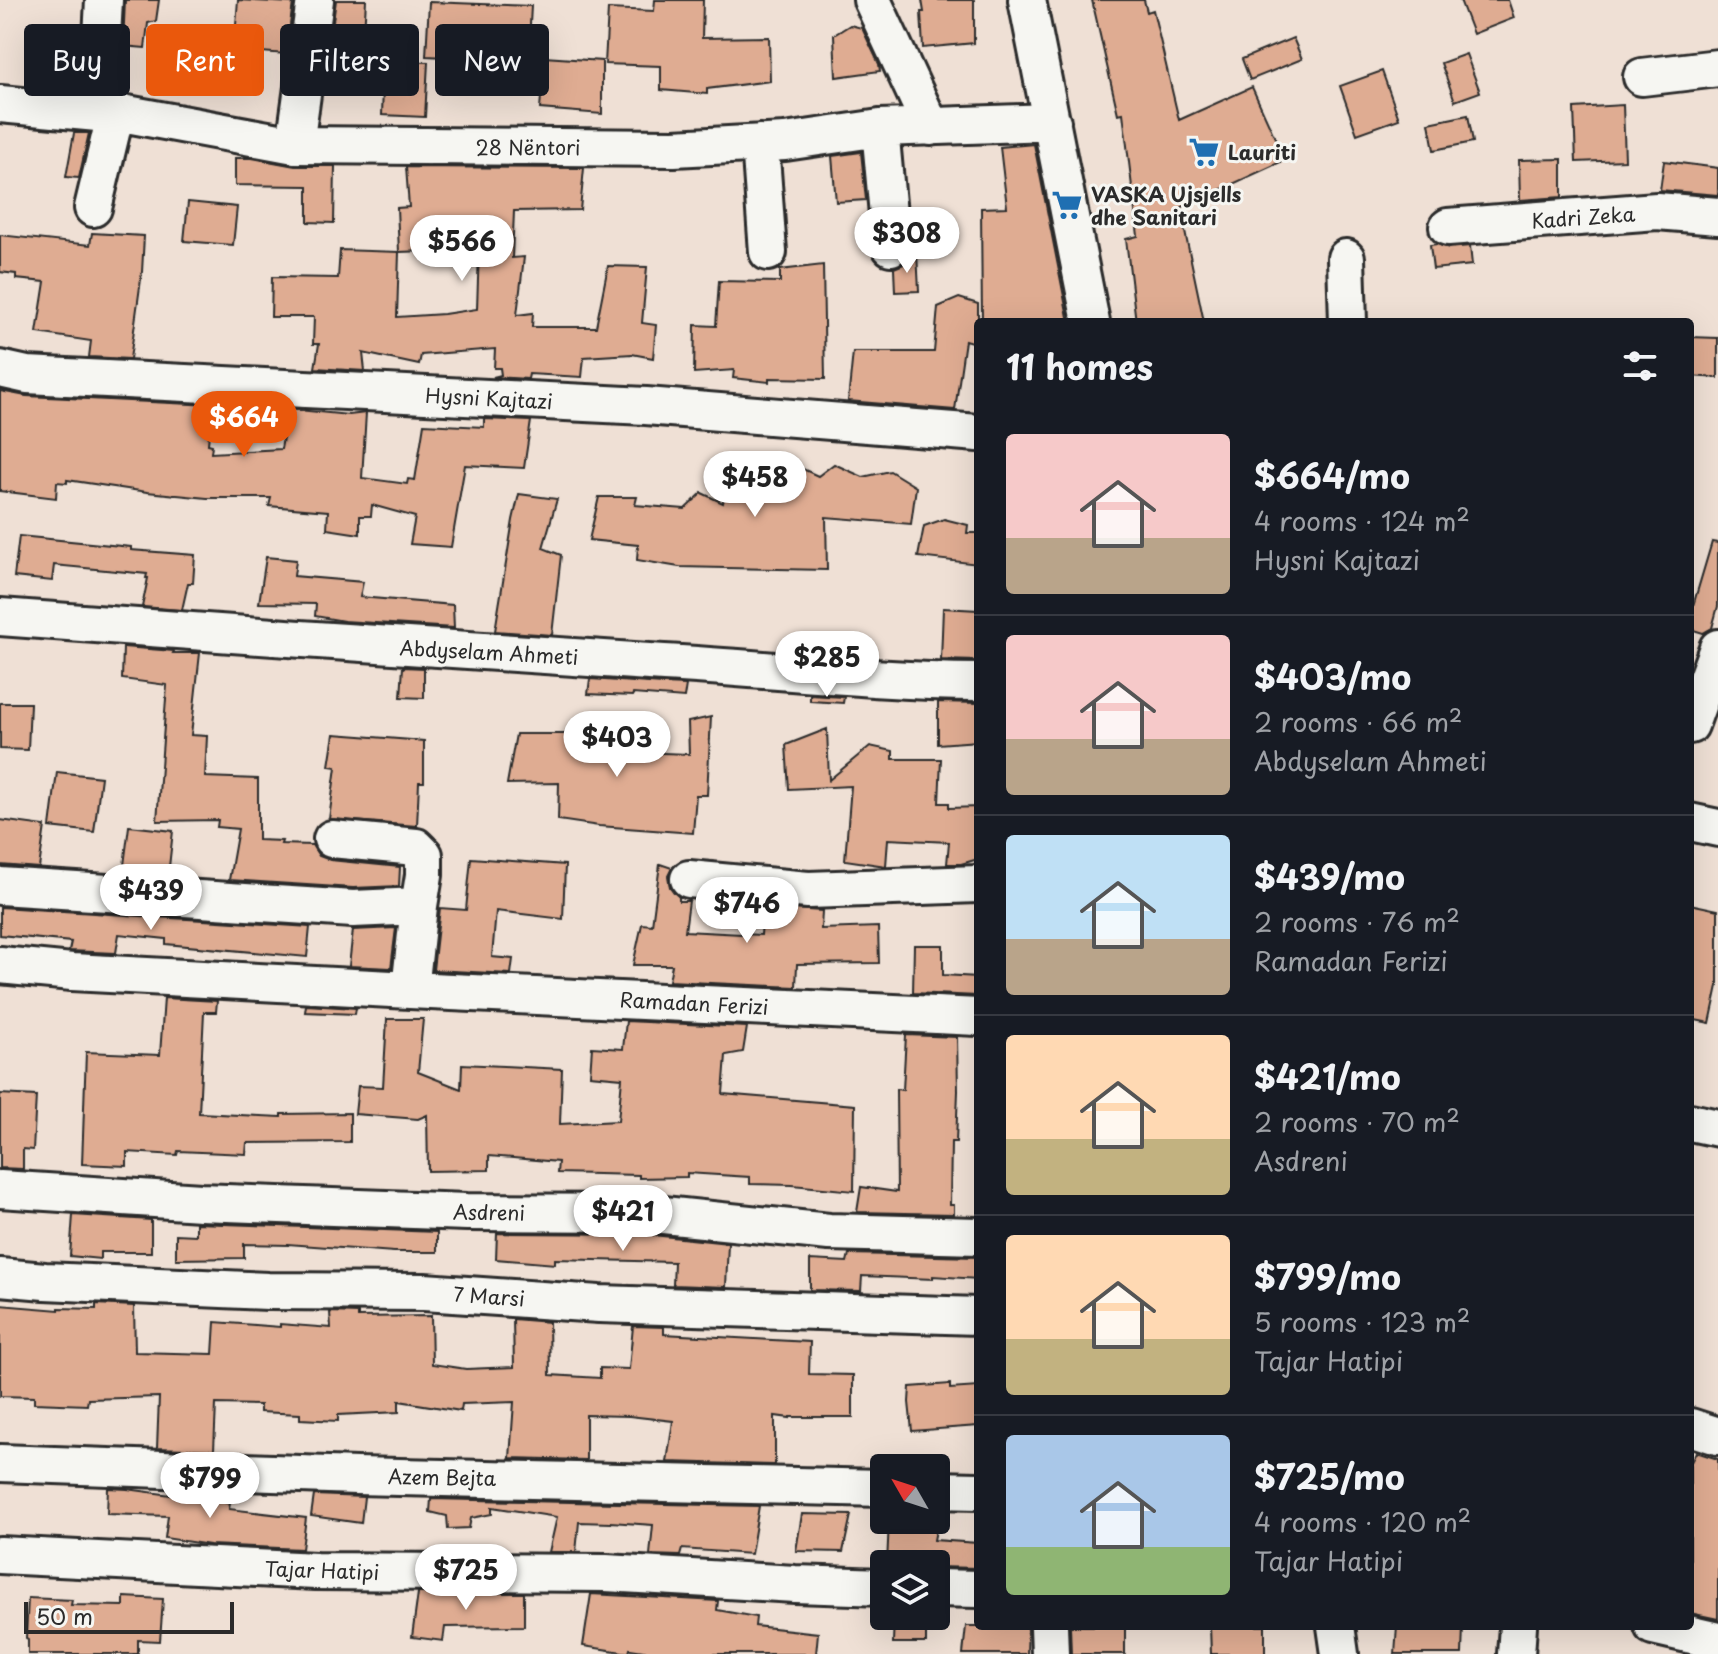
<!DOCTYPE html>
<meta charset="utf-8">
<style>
:root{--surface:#171b24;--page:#20242c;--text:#f1f3f6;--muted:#9ea1a6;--line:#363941;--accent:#ea580c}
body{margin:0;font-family:"Playpen Sans",sans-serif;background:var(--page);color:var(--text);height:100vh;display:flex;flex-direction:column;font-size:30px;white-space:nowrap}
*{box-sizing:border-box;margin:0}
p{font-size:26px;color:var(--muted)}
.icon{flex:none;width:44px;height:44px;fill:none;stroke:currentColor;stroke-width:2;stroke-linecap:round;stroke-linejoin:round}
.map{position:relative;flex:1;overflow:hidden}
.details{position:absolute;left:974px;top:318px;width:720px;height:1312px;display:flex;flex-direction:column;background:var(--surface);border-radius:8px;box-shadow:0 8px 32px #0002}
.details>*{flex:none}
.hud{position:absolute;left:24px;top:24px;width:760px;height:72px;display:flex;gap:16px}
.needle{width:52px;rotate:309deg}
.tools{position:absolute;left:870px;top:1454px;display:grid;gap:16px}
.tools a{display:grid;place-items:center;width:80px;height:80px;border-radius:8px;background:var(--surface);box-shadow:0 8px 32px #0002;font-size:40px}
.scale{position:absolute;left:24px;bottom:20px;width:210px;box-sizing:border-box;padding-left:8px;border:4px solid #2b2b2b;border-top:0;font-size:22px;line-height:28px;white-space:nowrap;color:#2b2b2b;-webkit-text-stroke:6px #f6f6f2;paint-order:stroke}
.price{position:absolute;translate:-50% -68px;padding:0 18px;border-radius:28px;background:#fff;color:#222;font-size:26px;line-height:52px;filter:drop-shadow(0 2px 4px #0008)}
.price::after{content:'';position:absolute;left:50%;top:48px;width:24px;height:18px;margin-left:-12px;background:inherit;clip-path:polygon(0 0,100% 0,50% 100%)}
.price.current{background:var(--accent);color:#fff}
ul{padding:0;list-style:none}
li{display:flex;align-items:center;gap:24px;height:200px;padding:0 32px}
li+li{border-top:2px solid var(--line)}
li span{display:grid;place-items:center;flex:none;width:224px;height:160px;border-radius:8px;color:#555}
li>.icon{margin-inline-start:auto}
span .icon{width:96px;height:96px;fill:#fffc;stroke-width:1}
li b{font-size:34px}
h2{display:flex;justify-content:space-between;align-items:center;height:96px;padding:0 32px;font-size:34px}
.chip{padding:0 28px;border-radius:8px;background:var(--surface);box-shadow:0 8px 32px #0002;font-size:28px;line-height:72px}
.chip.current{background:var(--accent);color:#fff}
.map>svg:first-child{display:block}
.building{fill:#dfac92;stroke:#2b2b2b;stroke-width:2;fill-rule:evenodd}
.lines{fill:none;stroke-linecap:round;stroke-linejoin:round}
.minor-casing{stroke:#2b2b2b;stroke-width:42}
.minor{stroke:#f6f6f2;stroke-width:36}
.labels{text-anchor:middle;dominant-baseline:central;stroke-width:6;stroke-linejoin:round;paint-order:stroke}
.street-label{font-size:20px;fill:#2b2b2b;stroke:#f6f6f2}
.poi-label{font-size:20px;font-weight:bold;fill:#2b2b2b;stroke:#f6f6f2;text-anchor:start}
</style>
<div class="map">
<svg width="1718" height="1654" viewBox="0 0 1718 1654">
<rect width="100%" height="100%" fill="#efe0d5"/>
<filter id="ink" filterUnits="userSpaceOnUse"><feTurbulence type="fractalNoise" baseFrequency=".0125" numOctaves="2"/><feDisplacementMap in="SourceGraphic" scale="16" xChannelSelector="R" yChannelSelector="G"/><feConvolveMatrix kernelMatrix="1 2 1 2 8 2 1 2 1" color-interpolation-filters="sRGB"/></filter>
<g filter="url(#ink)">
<path class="building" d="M125,0H159L156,21L148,23L145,48L123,46Z
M238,0L293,3L286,54L234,50Z
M336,0H366L362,65L327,63Z
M655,0H703L702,38L769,37L770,81L707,89V94L661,90V66L605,64L608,9L654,11Z
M922,0H974V43L923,48L921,12H924Z
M1092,0H1144L1147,12L1153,10L1179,120L1252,87L1285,160L1180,208L1204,322H1136L1126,239L1138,236L1123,113L1118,114Z
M1460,0H1508L1514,18L1473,34Z
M429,2L531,6L528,61L426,56Z
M850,25L862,28L879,64L880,71L836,77L834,35Z
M1293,38L1302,59L1250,80L1242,59Z
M1466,54L1480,92L1455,101L1441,63Z
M544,57L602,61V114L540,109Z
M384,61L428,62L425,117L382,115Z
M1382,71L1399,119L1357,134L1340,86Z
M1623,105L1625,160L1576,162L1574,108Z
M1468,115L1473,142L1434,150L1429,123Z
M74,133H89L79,178L66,177Z
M1034,144L1069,322H982L981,208L1007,207L1000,147Z
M861,152L866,200L836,202L832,156Z
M235,158H252L295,166H335L334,223L308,222V186L235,185Z
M1562,159V197L1520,200L1519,160Z
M1664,161L1718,168V195L1660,190Z
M406,167L584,168L580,210L514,211L512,258L524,257L517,315L533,313L532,327H596L608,266L647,267L642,323L656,325L653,358L632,354L584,357L582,377L529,374L528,379L493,377L501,375L500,368H494L495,349L421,355L419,365L363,353L365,371L315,368L319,344H313L314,317H271L272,277L338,278L340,250L399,252L397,208L409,207ZM479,249L477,309L444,314L397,317L399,252Z
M188,202L237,207L233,245L184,241Z
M92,233L144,236L142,272L130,359L89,357L91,341L37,333L45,282L16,279V274L0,272V235L90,245Z
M1437,244L1449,248L1470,246L1472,265L1433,269L1430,245Z
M917,252L919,291L895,292L894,268L904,264L911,253Z
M823,265L825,379L769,378V382L733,378L734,370L694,373L695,325L716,326L719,281L780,282V270Z
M959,298L978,304V344L965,340L955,410L848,401L853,352H934L938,307Z
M1690,337L1718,338V378L1690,376Z
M0,391L26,396L212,405L208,444L212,445L211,453L281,449L288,409L349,415L366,413L362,478L407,484L408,479L415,480L424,424L484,427V419L531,421L524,468L465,465L451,547L410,544L415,517L372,505L371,516H360V534L327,529L328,511L269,506L271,498H207L147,492L67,480V483L57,482L56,498L0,491Z
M731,459L767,462L764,488L803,469L818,476L834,464L863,477L890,471L916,487L911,524L826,517L827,570L679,567L637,560L638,545L589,540L599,497H637L635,505L685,509L702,493L723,503Z
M519,494L557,499L543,548L561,555L552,635L495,631L513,520Z
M944,519L968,525L967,533H978V564L918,557L924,526Z
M19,536L131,547V550L195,555L193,583H188L182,610L142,607L148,578H146L147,574L54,565L52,581L14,577Z
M1712,542L1718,543V606L1712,628L1703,633L1690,629V616Z
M266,557L296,560L294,576L363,582L360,597L453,605L454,628L344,621L315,616L316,604L259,603Z
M943,608L978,610V661L941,660Z
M123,647L174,651L173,653H200L191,735L207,736L205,777L258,779V840L282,841L281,844L312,845L319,856L330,860L400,867L399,886L353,888L229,880L238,829L217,827L218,820L157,821L167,685L122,679Z
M403,667L424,668V698L401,697Z
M590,679L663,684L686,685L684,698L633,694L632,696L588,694Z
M810,695L844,697L843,703L810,701Z
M938,702L978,703V741L938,744Z
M0,703H30L28,750L0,749Z
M711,717L707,795H696L693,833L599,826L558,820L559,783L507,784L516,734H582L581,745L618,737L636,740V752L689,754L688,722Z
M827,729L829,780L870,746L893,751V759H941L939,803H949V808L978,807V859L961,864H947L949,842L888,839L886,866L845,860L851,786L789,789L786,745Z
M334,734L424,741V782H419L417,826L329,819L336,767L329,766Z
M57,772L101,777L94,832L50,827Z
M0,820L45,826L39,868L0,865Z
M129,826L173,831L168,876L123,873Z
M471,858L565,865L563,919L496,911L492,957L513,959L511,974L433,970L440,908L466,910Z
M660,864L672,868L668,876L670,887L679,897V901H689L685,931L761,935L763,907L822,911L821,929L878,927L879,963L797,964L796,987L669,981L672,965H633L642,924L652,925Z
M1690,904L1718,910V986L1710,1023L1690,1019Z
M0,907L310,927L307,957L166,944V939L119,934L116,953L69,951L71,942L0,935Z
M396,928L391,968L349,966L353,930Z
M914,945H943V975L978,977V996L913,993Z
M164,998L217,1001L216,1012H204L199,1113L281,1117V1114L350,1113V1142L247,1143L246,1154L178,1151L177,1155L127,1152V1166L82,1164L86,1052L160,1055Z
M306,1005L356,1008L355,1014L305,1012Z
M387,1019H423L418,1072L461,1089L462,1064L562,1069L560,1124L618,1121L622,1078L590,1075L592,1047L623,1049L626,1021L747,1027L743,1052L726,1055L723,1094L855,1105L854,1191L792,1185L750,1184V1177L687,1173V1177L639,1178V1175L557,1173L558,1162L489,1156V1170L428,1171L427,1115L418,1119L355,1114L358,1086L383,1087Z
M906,1035L957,1037L958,1091L956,1142H951L950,1205H954V1214L857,1212L861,1187L897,1192L896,1089L903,1090Z
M0,1094L36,1096L33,1150L23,1149V1169L0,1168Z
M73,1215L151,1220V1252H100V1259L70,1256Z
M196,1223L437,1232V1252H394L288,1244V1245L244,1244V1258L176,1259V1234L196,1235Z
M497,1233L643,1234L728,1243L726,1287L673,1285L674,1262L555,1259V1264L496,1259Z
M849,1254L978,1257V1279L933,1276V1279L862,1276L861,1291L810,1290V1260L847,1262Z
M96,1304L134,1306L135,1352L213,1354L215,1322L280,1327V1324L331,1328L330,1312L358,1313V1317L431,1316L432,1364L466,1369L514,1367L513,1319L549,1322L550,1375L600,1378V1368L629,1369L633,1326L664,1327V1334L810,1342L809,1374L853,1375V1417H790V1418L775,1416V1465L667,1462L673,1421L629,1416L586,1415V1460L510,1458L514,1402L462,1404L461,1411L399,1401V1412L338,1415V1421L300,1419V1414L260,1412V1405L216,1404L214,1450L157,1448L159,1397L88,1399L87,1405L34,1403V1397L0,1396V1305L59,1310V1308L96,1309Z
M950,1384V1389L978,1387V1426L912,1431L909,1402L910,1387Z
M1696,1452L1718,1459V1619L1690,1613V1464Z
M108,1488L127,1489L230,1503L229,1509L306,1518L302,1549L210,1545L165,1538L168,1516L107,1514Z
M314,1495L364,1497L361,1523L311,1516Z
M431,1499L759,1506L751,1554L682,1549L680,1556L650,1555L653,1525L611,1522V1523L579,1522L576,1552H549L557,1517L492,1507V1514L471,1518L469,1528L448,1529L447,1516L430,1512Z
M802,1514L851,1515L843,1552L796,1551Z
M889,1520H938L934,1540L978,1543V1568L936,1567V1564H887Z
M418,1593H524V1626L445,1627L443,1641L412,1637Z
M591,1594L718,1601L717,1610L756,1617L755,1626L818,1633L816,1654H662L630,1649L629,1653L583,1646Z
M124,1597L163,1599L160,1641L138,1640V1654H28V1639L26,1638L28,1598L72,1600L71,1605L124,1606Z
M894,1616H926V1643H893Z
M966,1626H1028L1027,1654H963Z
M1070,1626H1125V1654H1071Z
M1210,1626H1265V1654H1211Z
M1397,1626H1463L1462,1654H1395Z"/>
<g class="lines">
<g class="minor-casing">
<path id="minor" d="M872,0L931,127
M1027,0L1091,322
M1642,77L1718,68
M0,104L98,113L116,112L295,145L674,148L785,142L880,128L1052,122
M98,113L104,0
M880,128L891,247
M760,143L768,252
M295,145L315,0
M93,208L116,112
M1448,227L1657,211L1718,216
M1346,258L1348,322
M0,369L27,375L646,406L978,433
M0,617C221,634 443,649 664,663C769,669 873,681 978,682
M1690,725L1718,648
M1690,822L1718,828
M332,839L416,847L424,855V875L419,906L410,990
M689,879L808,890L978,884
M0,886L353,909L419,906
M0,965L72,972L410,990L978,1017
M1690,1122L1718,1128
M0,1189L201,1202L467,1212L644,1213L829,1232L978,1236
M0,1277L45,1281L268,1291L424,1292L599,1304L978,1316
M1690,1427L1718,1436
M0,1463L356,1476L884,1488
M936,1490L978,1491
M0,1555L316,1571L606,1573L795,1584L884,1587
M936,1588L978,1589
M1049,1626L1050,1654
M1336,1626L1340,1654
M1653,1626L1718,1641
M1516,1654L1518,1626"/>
</g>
<use href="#minor" class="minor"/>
</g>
</g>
<defs>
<g id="supermarket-bare" transform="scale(2.4)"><path d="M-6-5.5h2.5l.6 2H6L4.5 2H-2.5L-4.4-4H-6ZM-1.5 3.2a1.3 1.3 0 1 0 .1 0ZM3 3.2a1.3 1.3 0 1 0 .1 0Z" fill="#1f6fb2" stroke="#f6f6f2" stroke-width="2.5" paint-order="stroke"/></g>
</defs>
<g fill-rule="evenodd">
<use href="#supermarket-bare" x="1204" y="152"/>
<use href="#supermarket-bare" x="1067" y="205"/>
</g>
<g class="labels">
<g class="street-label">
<text x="528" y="147">28 Nëntori</text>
<text transform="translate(1583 217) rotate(-4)">Kadri Zeka</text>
<text transform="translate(489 398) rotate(3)">Hysni Kajtazi</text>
<text transform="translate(489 652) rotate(3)">Abdyselam Ahmeti</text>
<text transform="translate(694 1003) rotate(3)">Ramadan Ferizi</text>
<text transform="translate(489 1212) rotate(1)">Asdreni</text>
<text transform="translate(489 1296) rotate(4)">7 Marsi</text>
<text transform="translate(442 1477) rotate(1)">Azem Bejta</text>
<text transform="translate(322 1570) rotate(2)">Tajar Hatipi</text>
</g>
<g class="poi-label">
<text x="1228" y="152">Lauriti</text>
<text x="1091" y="194">VASKA Ujsjells<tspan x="1091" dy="23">dhe Sanitari</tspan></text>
</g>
</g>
</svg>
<div class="tools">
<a><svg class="needle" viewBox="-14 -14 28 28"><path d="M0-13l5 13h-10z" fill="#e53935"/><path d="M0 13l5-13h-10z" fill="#9ea1a6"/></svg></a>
<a><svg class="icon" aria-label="layers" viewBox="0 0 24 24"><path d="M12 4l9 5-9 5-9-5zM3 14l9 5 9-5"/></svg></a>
</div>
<div class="scale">50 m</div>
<b class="price" style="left:907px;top:275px">$308</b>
<b class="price" style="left:462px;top:283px">$566</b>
<b class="price current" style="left:244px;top:459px">$664</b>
<b class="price" style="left:755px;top:519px">$458</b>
<b class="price" style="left:827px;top:699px">$285</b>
<b class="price" style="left:617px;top:779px">$403</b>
<b class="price" style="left:151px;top:932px">$439</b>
<b class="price" style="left:747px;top:945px">$746</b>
<b class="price" style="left:623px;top:1253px">$421</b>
<b class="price" style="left:210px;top:1520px">$799</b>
<b class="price" style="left:466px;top:1612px">$725</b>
<div class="hud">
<a class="chip">Buy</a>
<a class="chip current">Rent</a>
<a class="chip">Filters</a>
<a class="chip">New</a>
</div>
<section class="details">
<h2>11 homes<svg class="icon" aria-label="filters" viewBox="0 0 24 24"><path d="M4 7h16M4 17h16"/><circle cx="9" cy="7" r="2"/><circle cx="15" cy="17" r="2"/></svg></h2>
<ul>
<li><span style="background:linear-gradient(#f6c9c9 65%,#b9a48a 0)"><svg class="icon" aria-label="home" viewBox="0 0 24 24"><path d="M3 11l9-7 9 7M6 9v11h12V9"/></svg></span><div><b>$664/mo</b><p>4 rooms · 124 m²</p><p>Hysni Kajtazi</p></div></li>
<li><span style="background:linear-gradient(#f6c9c9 65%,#b9a48a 0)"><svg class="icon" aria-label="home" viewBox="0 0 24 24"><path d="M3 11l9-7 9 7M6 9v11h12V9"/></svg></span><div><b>$403/mo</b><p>2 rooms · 66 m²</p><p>Abdyselam Ahmeti</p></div></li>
<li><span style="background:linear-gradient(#bfe0f5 65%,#b9a48a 0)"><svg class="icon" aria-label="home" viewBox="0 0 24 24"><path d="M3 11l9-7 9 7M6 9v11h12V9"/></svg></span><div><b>$439/mo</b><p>2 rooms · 76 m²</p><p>Ramadan Ferizi</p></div></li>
<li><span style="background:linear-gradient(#ffd9b3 65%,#c2b280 0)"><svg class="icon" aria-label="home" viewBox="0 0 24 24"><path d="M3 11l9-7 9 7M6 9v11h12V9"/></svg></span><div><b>$421/mo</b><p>2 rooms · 70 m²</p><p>Asdreni</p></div></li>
<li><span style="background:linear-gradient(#ffd9b3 65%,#c2b280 0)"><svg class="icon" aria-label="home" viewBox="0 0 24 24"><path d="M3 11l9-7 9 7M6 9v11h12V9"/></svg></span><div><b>$799/mo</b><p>5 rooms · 123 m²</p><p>Tajar Hatipi</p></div></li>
<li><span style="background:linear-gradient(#a9c7e8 70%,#8fb573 0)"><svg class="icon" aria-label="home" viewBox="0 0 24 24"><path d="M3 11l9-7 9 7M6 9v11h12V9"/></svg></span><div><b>$725/mo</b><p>4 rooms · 120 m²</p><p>Tajar Hatipi</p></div></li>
</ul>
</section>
</div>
